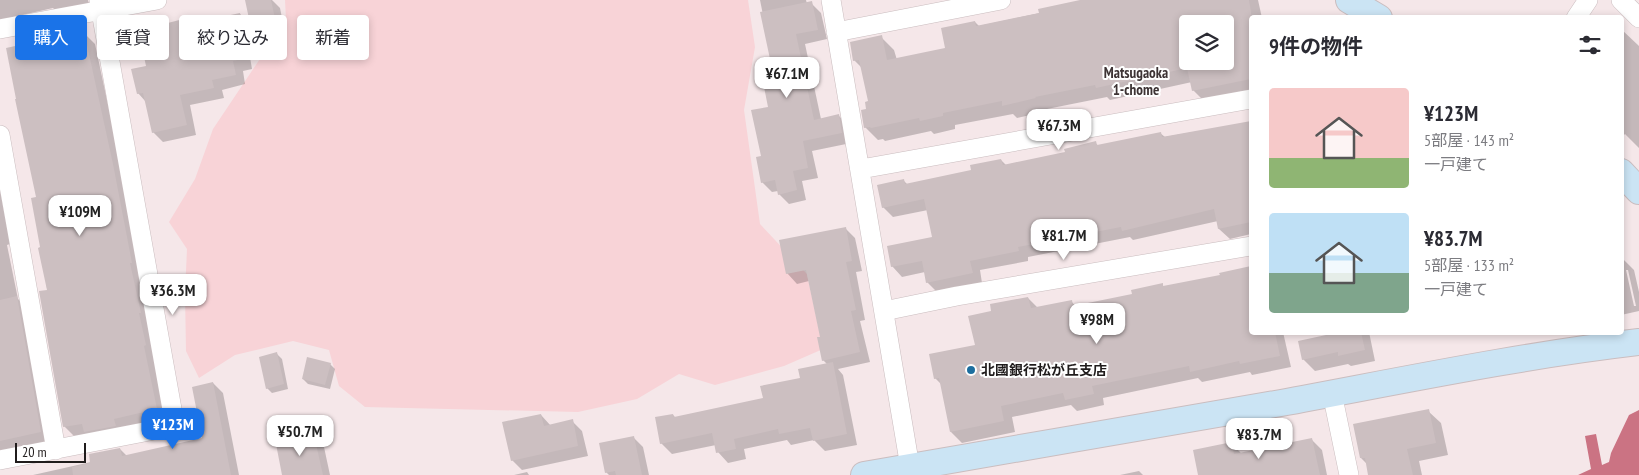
<!DOCTYPE html>
<html lang="ja">
<meta charset="utf-8">
<style>
:root{--surface:#fff;--page:#f7f7f7;--text:#2b2b33;--muted:#7c7c81;--accent:#1a73e8}
body{margin:0;font-family:"PT Sans Narrow","Noto Sans JP",sans-serif;background:var(--page);color:var(--text);height:100vh;display:flex;flex-direction:column;font-size:19px;white-space:nowrap}
*{box-sizing:border-box;margin:0}
p{font-size:16px;color:var(--muted)}
.icon{flex:none;width:28px;height:28px;fill:none;stroke:currentColor;stroke-width:2;stroke-linecap:round;stroke-linejoin:round}
.map{position:relative;flex:1;overflow:hidden}
.details{position:absolute;left:1249px;top:15px;width:375px;height:320px;display:flex;flex-direction:column;background:var(--surface);border-radius:5px;box-shadow:0 2px 8px #0003}
.details>*{flex:none}
.banner{position:absolute;left:15px;top:15px;width:475px;height:45px;display:flex;gap:10px}
.fabs{position:absolute;left:1179px;top:15px;display:grid;gap:10px}
.fabs a{display:grid;place-items:center;width:55px;height:55px;border-radius:5px;background:var(--surface);box-shadow:0 2px 8px #0003;font-size:25px}
.scale{position:absolute;left:15px;bottom:12px;width:71px;box-sizing:border-box;padding-left:5px;border:2px solid #201c1c;border-top:0;font-size:14px;line-height:18px;white-space:nowrap;color:#201c1c;-webkit-text-stroke:4px #fff;paint-order:stroke}
.price{position:absolute;translate:-50% -42px;padding:0 11px;border-radius:10px;background:#fff;color:#222;font-size:16px;line-height:32px;filter:drop-shadow(0 1px 2px #0008)}
.price::after{content:'';position:absolute;left:50%;top:30px;width:15px;height:11px;margin-left:-8px;background:inherit;clip-path:polygon(0 0,100% 0,50% 100%)}
.price.current{background:var(--accent);color:#fff}
ul{padding:0;list-style:none}
li{display:flex;align-items:center;gap:15px;height:125px;padding:0 20px}
li span{display:grid;place-items:center;flex:none;width:140px;height:100px;border-radius:5px;color:#555}
li>.icon{margin-inline-start:auto}
span .icon{width:60px;height:60px;fill:#fffc;stroke-width:1}
li b{font-size:21px}
h2{display:flex;justify-content:space-between;align-items:center;height:60px;padding:0 20px;font-size:21px}
.pill{padding:0 18px;border-radius:5px;background:var(--surface);box-shadow:0 2px 8px #0003;font-size:18px;line-height:45px}
.pill.current{background:var(--accent);color:#fff}
.map>svg:first-child{display:block}
.green{fill:#f8d3d7}
.water{fill:#cb7383}
.shadow{fill:#0003;fill-rule:evenodd}
.building{fill:#ccbfc1;fill-rule:evenodd}
.lines{fill:none;stroke-linecap:round;stroke-linejoin:round}
.street-casing{stroke:#cabdbf;stroke-width:20}
.secondary-casing{stroke:#cabdbf;stroke-width:28}
.street{stroke:#fff;stroke-width:19}
.secondary{stroke:#cbe4f4;stroke-width:26}
.poi-dot{fill:#1c6e9f;stroke:#fff;stroke-width:2}
.labels{text-anchor:middle;dominant-baseline:central;stroke-width:4;stroke-linejoin:round;paint-order:stroke}
.poi-label{font-size:14px;font-weight:bold;fill:#201c1c;stroke:#fff;text-anchor:start}
.neighbourhood-label{font-size:15px;font-weight:bold;fill:#3d3334;stroke:#fff}
</style>
<div class="map">
<svg width="1639" height="475" viewBox="0 0 1639 475">
<rect width="100%" height="100%" fill="#f5e7e9"/>
<path class="green" d="M285,0H748L755,47L744,110L760,224L807,274L823,349L784,366L715,385L679,374L637,399L578,412L365,407L339,386L329,350L293,341L235,355L199,378L186,351L185,293L187,249L169,222L195,179L213,129L286,20Z"/>
<path class="water" d="M1639,410V475H1578L1591,469L1585,436L1596,434L1602,465L1609,462L1611,453L1629,415Z"/>
<path class="shadow" d="M0,0H88L89,4L56,11L53,8L0,20Z
M257,0H272L280,8L285,33L262,38L250,26L257,56L250,57L252,69L243,71L245,84L222,90L224,98L190,105L196,135L163,142L153,132L146,102L138,93L148,67L170,48L187,20L191,24L240,14L252,26Z
M760,0H806L807,4L811,3L821,13L827,39L805,44L821,119L839,116L849,126L851,143L812,151L818,178L802,181L806,200L789,204L779,194L778,191L772,192L762,182V157L770,108L772,60Z
M1086,0H1258L1262,18H1251V94L1206,103L1193,90L1192,82L1110,100L1107,97L1047,109L1048,111L1017,118L1013,114L955,125V129L934,134L931,131L885,141L883,139L878,140L865,127L870,102L863,69L854,60L881,37L894,50L897,60L946,49L975,22L979,26L1040,13ZM1188,24H1225V61H1188Z
M1621,29L1639,46V148L1625,134L1623,136L1621,134Z
M84,33L95,44L123,175L168,420L75,437L64,426L42,248L38,198Z
M1251,122V234L1230,239L1219,229L1218,221L1133,240L1130,237L1028,257V261L980,270L982,283L937,292L927,282L925,272L902,277L892,266L934,238L928,210L893,217L883,207L904,181L908,185L972,171L1001,160L1006,165L1066,153L1095,143L1099,146L1160,133L1165,137Z
M0,190L10,244L7,245L18,299L27,307L51,441L0,452Z
M845,228L855,238L862,271L856,272L865,320L860,321L870,362L838,369L843,375L857,445L825,451L814,440L791,445L787,440L744,449L746,459L728,463L718,452L716,445L672,454L661,443L673,415L676,418L764,399L828,365L823,360L821,338L809,281L797,284L787,273Z
M1621,248L1623,259L1634,270L1639,292V311L1621,315ZM1626,270H1628L1636,306H1634Z
M1251,267V332H1283L1291,367L1252,375L1250,372L1202,382L1198,378L1103,398L1104,405L1077,411L1071,405L1012,417L1015,432L962,443L951,432L941,384L935,378L976,346L993,312L1028,298L1038,308L1071,301L1076,307L1134,295L1162,285L1165,287L1221,276V274Z
M1335,332H1369L1375,361L1351,366L1348,364L1315,371L1303,359L1335,335Z
M277,354L282,359L288,389L272,393L267,388Z
M330,364L335,369L330,389L308,384L303,379Z
M213,383L223,393L239,475H33L91,462L120,449L127,456L204,439Z
M1428,411L1441,423L1448,455L1419,461L1422,475H1370L1367,464L1361,458Z
M541,415L551,426L572,421L582,431L588,456L522,470L512,460Z
M314,437L324,447L330,475H284Z
M633,437L643,447L649,475H609L606,472Z
M1312,440L1322,450L1327,475H1200L1231,443L1242,454Z
M1139,471L1143,475H1120Z
M527,472L529,475H514Z"/>
<path class="building" d="M245,0H271L276,23L251,28Z
M1080,0H1249L1251,12V79L1192,91L1187,68L1096,88L1095,85L1035,97L1036,98L1002,106V101L943,113V116L920,121L919,118L871,128L870,127L864,128L861,110L866,109L865,102L868,101L859,60L853,61L850,42L882,35L887,60L945,48L941,28L975,21L976,26L1039,13L1038,9ZM1188,24H1225V61H1188Z
M812,1L818,30L796,34L814,120L839,114L842,133L803,141L808,168L793,171L797,190L778,195L775,180L761,183L756,157L761,156L751,110L768,107L759,62L770,59L760,12Z
M240,13L247,46L241,48L243,59L233,61L236,75L212,80L214,88L180,95L187,125L152,133L143,93L137,94L131,69L146,66L143,52L169,47L164,24L187,18L188,24Z
M84,31L113,164L132,263H130L141,313H139L146,345L144,346L157,409L114,419L116,426L84,432L82,424L63,427L39,291L47,290L38,248L40,247L31,198L36,197L15,99H16L6,48Z
M1251,121V222L1218,229L1214,209L1122,231L1121,227L1018,247L1019,251L970,261L973,273L926,283L922,261L891,267L887,246L932,237L924,199L882,208L877,185L904,179L905,184L971,170L970,165L1001,159L1003,165L1065,152L1064,149L1096,141L1097,145L1161,132L1162,137Z
M846,227L852,261L846,262L856,310L851,311L860,352L822,361L817,337H820L806,270L786,274L779,240Z
M1251,266V332H1275L1280,356L1240,364L1239,361L1190,372L1189,366L1092,386L1094,394L1065,400L1063,393L1001,406L1004,421L950,432L939,378L934,379L929,354L975,345L968,316L991,311L990,304L1028,297L1031,308L1072,300L1073,306L1132,294L1131,290L1163,283V286L1220,275L1219,273Z
M17,296L41,432L0,441V300Z
M1340,332H1361L1365,350L1338,356V352L1302,360L1298,341Z
M277,352L284,384L266,389L259,357Z
M307,357L331,363L325,385L302,379Z
M833,362L847,434L813,441L810,428L779,434L778,429L734,439L736,449L716,453L712,433L660,444L655,417L673,414L674,417L763,398L760,386L800,378L798,369Z
M213,382L231,475H73L72,467L90,463L89,454L120,448L122,456L202,438L192,387Z
M1429,409L1436,443L1407,449L1413,475H1368L1365,458H1360L1353,424Z
M541,414L544,426L573,419L578,446L511,461L502,422Z
M314,435L323,475H282L276,444Z
M634,436L642,475H616L615,471L605,473L599,443Z
M1312,438L1320,475H1198L1193,450L1232,442L1234,454Z"/>
<g class="lines">
<g class="street-casing">
<path id="street" d="M831,0L910,467
M1621,0L1639,18
M1576,18L1588,0
M0,29L157,0
M836,32L1001,0
M0,135L56,450
M861,169L1251,99
M884,311L957,296L1251,246
M1332,393L1349,475
M0,460L175,426L99,0"/>
</g>
<g class="secondary-casing">
<path id="secondary" d="M1349,0L1379,18
M1621,172L1639,191
M864,475C1003,450 1142,428 1281,403C1400,381 1518,356 1639,342"/>
</g>
<use href="#street" class="street"/>
<use href="#secondary" class="secondary"/>
</g>
<circle class="poi-dot" cx="971" cy="370" r="5"/>
<g class="labels">
<g class="poi-label">
<text x="981" y="370">北國銀行松が丘支店</text>
</g>
<g class="neighbourhood-label">
<text x="1136" y="72">Matsugaoka<tspan x="1136" dy="17">1-chome</tspan></text>
</g>
</g>
</svg>
<div class="fabs">
<a><svg class="icon" aria-label="layers" viewBox="0 0 24 24"><path d="M12 4l9 5-9 5-9-5zM3 14l9 5 9-5"/></svg></a>
</div>
<div class="scale">20 m</div>
<b class="price" style="left:787px;top:99px">¥67.1M</b>
<b class="price" style="left:1059px;top:151px">¥67.3M</b>
<b class="price" style="left:80px;top:237px">¥109M</b>
<b class="price" style="left:1064px;top:261px">¥81.7M</b>
<b class="price" style="left:173px;top:316px">¥36.3M</b>
<b class="price" style="left:1097px;top:345px">¥98M</b>
<b class="price current" style="left:173px;top:450px">¥123M</b>
<b class="price" style="left:300px;top:457px">¥50.7M</b>
<b class="price" style="left:1259px;top:460px">¥83.7M</b>
<div class="banner">
<a class="pill current">購入</a>
<a class="pill">賃貸</a>
<a class="pill">絞り込み</a>
<a class="pill">新着</a>
</div>
<section class="details">
<h2>9件の物件<svg class="icon" aria-label="filters" viewBox="0 0 24 24"><path d="M4 7h16M4 17h16"/><circle cx="9" cy="7" r="2"/><circle cx="15" cy="17" r="2"/></svg></h2>
<ul>
<li><span style="background:linear-gradient(#f6c9c9 70%,#8fb573 0)"><svg class="icon" aria-label="home" viewBox="0 0 24 24"><path d="M3 11l9-7 9 7M6 9v11h12V9"/></svg></span><div><b>¥123M</b><p>5部屋 · 143 m²</p><p>一戸建て</p></div></li>
<li><span style="background:linear-gradient(#bfe0f5 60%,#7fa58c 0)"><svg class="icon" aria-label="home" viewBox="0 0 24 24"><path d="M3 11l9-7 9 7M6 9v11h12V9"/></svg></span><div><b>¥83.7M</b><p>5部屋 · 133 m²</p><p>一戸建て</p></div></li>
</ul>
</section>
</div>
